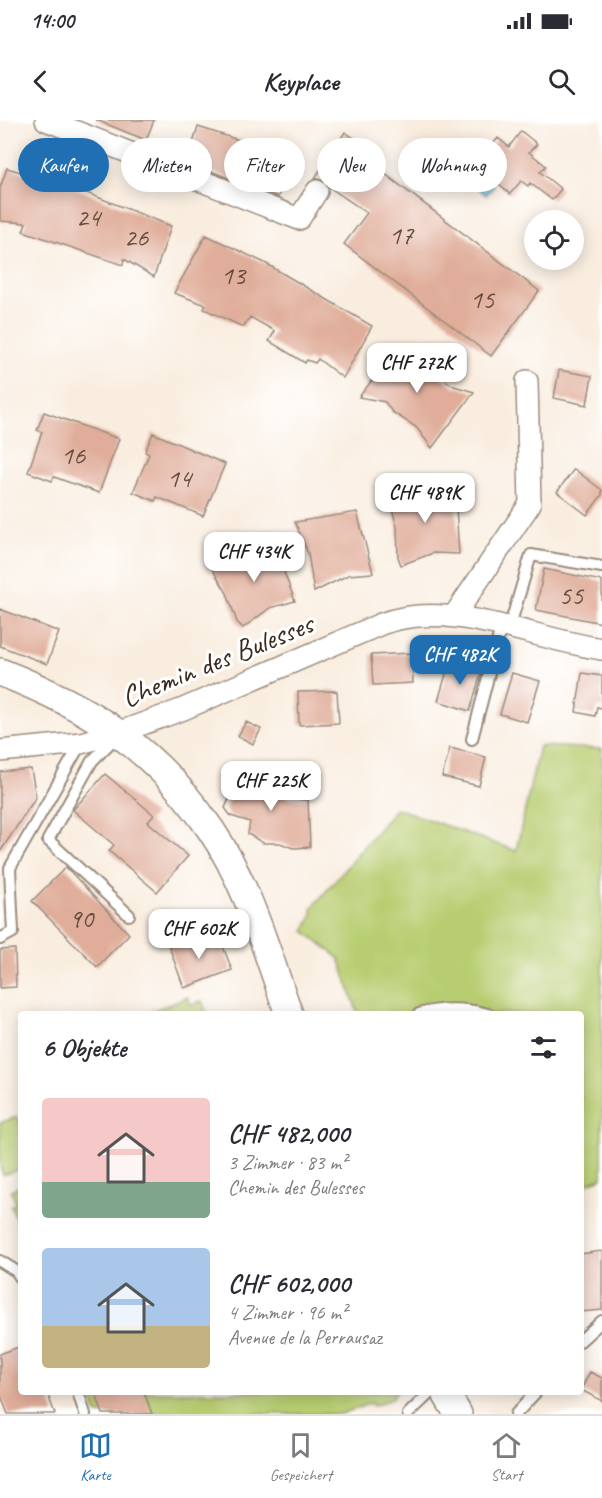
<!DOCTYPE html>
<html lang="de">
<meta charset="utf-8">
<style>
:root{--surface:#fff;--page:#f7f7f7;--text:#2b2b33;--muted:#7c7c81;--line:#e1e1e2;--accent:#1f6fb2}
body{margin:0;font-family:Caveat,sans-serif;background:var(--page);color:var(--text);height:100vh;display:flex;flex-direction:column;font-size:22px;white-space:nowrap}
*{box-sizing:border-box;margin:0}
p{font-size:20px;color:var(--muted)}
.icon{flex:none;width:33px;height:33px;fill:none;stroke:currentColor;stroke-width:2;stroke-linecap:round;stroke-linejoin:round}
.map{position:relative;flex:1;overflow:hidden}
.sheet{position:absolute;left:18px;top:891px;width:566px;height:384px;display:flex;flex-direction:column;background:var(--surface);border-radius:6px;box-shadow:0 3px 15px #0003}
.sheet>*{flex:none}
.banner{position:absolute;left:18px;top:18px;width:567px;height:54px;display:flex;gap:12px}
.controls{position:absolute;left:524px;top:90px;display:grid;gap:12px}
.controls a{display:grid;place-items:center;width:60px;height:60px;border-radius:50%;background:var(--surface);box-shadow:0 3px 15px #0003;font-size:30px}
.price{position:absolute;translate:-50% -51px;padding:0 14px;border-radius:12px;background:#fff;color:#222;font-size:20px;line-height:39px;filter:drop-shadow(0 2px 3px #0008)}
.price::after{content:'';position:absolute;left:50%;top:36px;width:18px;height:14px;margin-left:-9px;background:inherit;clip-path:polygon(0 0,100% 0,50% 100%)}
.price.active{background:var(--accent);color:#fff}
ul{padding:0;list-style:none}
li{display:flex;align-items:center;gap:18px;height:150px;padding:0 24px}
li span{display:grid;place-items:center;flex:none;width:168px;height:120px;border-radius:6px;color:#555}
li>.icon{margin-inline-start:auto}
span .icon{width:72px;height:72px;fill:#fffc;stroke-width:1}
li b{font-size:26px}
h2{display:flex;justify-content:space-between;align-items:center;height:72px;padding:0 24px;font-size:26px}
.chip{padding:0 21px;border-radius:27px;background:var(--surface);box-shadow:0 3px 15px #0003;font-size:21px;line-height:54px}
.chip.active{background:var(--accent);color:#fff}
.status{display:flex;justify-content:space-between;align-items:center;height:42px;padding:0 30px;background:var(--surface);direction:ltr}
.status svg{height:16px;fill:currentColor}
header{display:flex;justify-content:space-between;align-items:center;height:78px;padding:0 24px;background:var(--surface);font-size:27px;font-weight:600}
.dock{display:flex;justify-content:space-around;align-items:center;height:84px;border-top:2px solid var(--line);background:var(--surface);font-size:16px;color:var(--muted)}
.dock a{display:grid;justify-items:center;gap:3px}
.dock .active{color:var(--accent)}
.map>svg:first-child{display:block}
.green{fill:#b8cd71;stroke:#7a7c48;stroke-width:1.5}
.water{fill:#68bfe5;stroke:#527482;stroke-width:1.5}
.building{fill:#e0ad9a}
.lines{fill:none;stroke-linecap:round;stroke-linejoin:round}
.service-casing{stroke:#9a8c7e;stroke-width:14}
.minor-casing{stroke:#9a8c7e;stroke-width:24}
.tertiary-casing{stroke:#9a8c7e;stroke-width:30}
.service{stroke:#fff;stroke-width:10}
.minor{stroke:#fff;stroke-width:21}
.tertiary{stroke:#fff;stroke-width:27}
.labels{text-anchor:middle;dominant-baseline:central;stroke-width:6;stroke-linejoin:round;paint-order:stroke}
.number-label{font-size:27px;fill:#644b3d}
.street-label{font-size:30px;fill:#3b2a1e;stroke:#fff}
</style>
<div class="status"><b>14:00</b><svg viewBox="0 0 49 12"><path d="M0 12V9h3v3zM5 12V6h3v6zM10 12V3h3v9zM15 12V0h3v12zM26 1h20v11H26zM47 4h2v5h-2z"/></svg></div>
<header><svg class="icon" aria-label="back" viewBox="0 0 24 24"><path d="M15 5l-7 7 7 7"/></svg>Keyplace<svg class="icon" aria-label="search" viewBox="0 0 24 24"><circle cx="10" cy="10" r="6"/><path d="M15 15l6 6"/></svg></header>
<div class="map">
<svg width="602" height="1294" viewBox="0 0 602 1294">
<rect width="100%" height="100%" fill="#fff"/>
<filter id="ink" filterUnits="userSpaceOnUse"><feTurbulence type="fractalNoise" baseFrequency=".0167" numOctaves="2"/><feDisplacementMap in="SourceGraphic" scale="12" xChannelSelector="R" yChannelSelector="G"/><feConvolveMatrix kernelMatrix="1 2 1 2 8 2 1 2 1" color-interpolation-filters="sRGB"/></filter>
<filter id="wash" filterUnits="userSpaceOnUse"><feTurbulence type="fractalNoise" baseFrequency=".008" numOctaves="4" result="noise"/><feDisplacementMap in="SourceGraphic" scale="24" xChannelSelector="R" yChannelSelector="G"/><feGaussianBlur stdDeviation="1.35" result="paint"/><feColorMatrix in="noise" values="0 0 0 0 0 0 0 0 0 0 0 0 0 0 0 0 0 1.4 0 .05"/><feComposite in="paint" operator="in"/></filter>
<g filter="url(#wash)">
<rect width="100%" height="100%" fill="#f9eddf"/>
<path class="green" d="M539,626L602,629V1058L581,1066L580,894H358L339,838L304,811L312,796V788L396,688L516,731Z
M188,877L191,885L202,881L207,894H153L151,891Z
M17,997L21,1006V1049L3,1055L0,1048V1003Z
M21,1066V1112L11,1086L16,1084L11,1070Z
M89,1272H397V1273L393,1274L394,1278L373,1286L371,1283L341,1294H97Z"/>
<path class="water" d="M472,47L494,66L486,75L464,56Z"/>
<g id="blocks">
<path class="building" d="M96,0H154L146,20Z
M198,7L292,37L278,77L187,42Z
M521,11L537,24L529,32L546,46L540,52L561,69L552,80L530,63L528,66L521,61L510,74L475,45L498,18L509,27Z
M345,12L378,34L372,44L539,171L491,236L344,124L367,93L329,67L324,61L315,58Z
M7,48L69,66L171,106L154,157L124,139L123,145L23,111L26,103L0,101V68Z
M206,115L265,143L372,206L343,258L318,239L315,243L307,240L305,243L269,221L275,211L250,197L243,207L204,189L206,185L174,173Z
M401,223L442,258L454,266L474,272L432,328L416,307L392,292L385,282L359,277Z
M559,250L592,256L587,285L554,278Z
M44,292L119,319L99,373L54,357L52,361L28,352L42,312L37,310Z
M153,313L225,344L203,396L157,377L155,381L133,372L149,334L145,332Z
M574,349L602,370V375L587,395L557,372Z
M410,371L437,374L455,372L459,434L433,433L401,445L398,437L397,407L388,374Z
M357,392L373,453L348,455L314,472L308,433L295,402Z
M273,423L295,481L270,488L243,508L237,502L227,473L209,444Z
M544,449L602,461V503L536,490Z
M0,489L59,512L47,544L0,526Z
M412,533L413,563L373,565L371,535Z
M450,541L482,549L470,591L438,581Z
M512,553L540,561L527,602L500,594Z
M582,553L602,556V588L597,587L595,596L576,592Z
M337,571L339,603L299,605L298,572Z
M246,602L261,609L253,624L238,616Z
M450,628L486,637L479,666L442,657Z
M31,649L36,677L0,732V652Z
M105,654L154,695L148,702L188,736L157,772L109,731L114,725L73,690Z
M240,655L270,663L275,657L287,660L286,678L308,680L310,727L293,728L280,723H263L248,714L250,702L231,696L225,688Z
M66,747L129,814L97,847L32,781Z
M192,815L196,824L219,816L232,850L184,868L168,824Z
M15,829L16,867L0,868V830Z
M602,1131V1190L580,1192V1134Z
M21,1226V1272H47L55,1294H8L0,1273V1234Z
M590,1252L602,1258V1281L581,1270Z
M95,1272H144L152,1294H103Z"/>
</g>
</g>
<g filter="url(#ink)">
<use href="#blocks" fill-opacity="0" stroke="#9a8c7e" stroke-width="1.5"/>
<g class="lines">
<g class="service-casing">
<path id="service" d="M509,509L531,435L602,447
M116,617L92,641L48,720L129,795
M472,619L501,507
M0,819L13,812L10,748L81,623
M419,894C442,887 465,888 488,894
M0,1141L16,1151L21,1158
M580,1221L602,1201
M78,1272L85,1294
M408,1294L431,1272
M516,1294L536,1272"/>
</g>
<g class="minor-casing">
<path id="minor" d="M46,0L299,99L317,71
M454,496L530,384L527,261
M0,631L81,623L120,612L181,590L381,504C450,478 532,519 602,529"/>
</g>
<g class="tertiary-casing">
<path id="tertiary" d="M0,552C90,587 155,628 211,710C248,764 267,833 289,894
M445,1272L458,1294"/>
</g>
<use href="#service" class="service"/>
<use href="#minor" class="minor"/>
<use href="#tertiary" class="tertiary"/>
</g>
</g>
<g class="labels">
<g class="number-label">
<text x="88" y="97">24</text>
<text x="401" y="115">17</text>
<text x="136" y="117">26</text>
<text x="233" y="155">13</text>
<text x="482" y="179">15</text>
<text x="73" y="335">16</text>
<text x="179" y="358">14</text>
<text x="571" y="475">55</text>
<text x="81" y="798">90</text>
</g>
<g class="street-label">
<text transform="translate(217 540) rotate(-22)">Chemin des Bulesses</text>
</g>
</g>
</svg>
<div class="controls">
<a><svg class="icon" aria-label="locate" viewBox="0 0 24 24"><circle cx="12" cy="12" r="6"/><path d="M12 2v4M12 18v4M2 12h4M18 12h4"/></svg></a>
</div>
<b class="price" style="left:417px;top:274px">CHF 272K</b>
<b class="price" style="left:425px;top:404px">CHF 489K</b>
<b class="price" style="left:254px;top:463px">CHF 434K</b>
<b class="price active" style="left:460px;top:566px">CHF 482K</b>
<b class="price" style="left:271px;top:692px">CHF 225K</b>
<b class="price" style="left:199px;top:840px">CHF 602K</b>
<div class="banner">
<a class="chip active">Kaufen</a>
<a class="chip">Mieten</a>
<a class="chip">Filter</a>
<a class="chip">Neu</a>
<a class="chip">Wohnung</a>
</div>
<section class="sheet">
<h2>6 Objekte<svg class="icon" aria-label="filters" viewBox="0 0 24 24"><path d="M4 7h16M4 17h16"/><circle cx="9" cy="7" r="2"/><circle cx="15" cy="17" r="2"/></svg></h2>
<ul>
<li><span style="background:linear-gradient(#f6c9c9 70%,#7fa58c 0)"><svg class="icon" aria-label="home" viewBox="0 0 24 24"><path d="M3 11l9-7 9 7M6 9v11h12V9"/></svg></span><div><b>CHF 482,000</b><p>3 Zimmer · 83 m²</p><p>Chemin des Bulesses</p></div></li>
<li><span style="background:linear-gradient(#a9c7e8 65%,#c2b280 0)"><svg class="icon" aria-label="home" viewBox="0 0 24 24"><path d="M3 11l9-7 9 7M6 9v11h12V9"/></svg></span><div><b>CHF 602,000</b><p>4 Zimmer · 96 m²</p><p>Avenue de la Perrausaz</p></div></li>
</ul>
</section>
</div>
<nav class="dock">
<a class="active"><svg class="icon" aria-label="map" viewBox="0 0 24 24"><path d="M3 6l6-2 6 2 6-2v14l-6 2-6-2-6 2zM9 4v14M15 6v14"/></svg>Karte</a>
<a><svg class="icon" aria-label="saved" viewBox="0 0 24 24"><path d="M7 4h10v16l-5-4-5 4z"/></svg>Gespeichert</a>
<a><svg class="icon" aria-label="home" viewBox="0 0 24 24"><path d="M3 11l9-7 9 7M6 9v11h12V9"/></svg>Start</a>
</nav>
